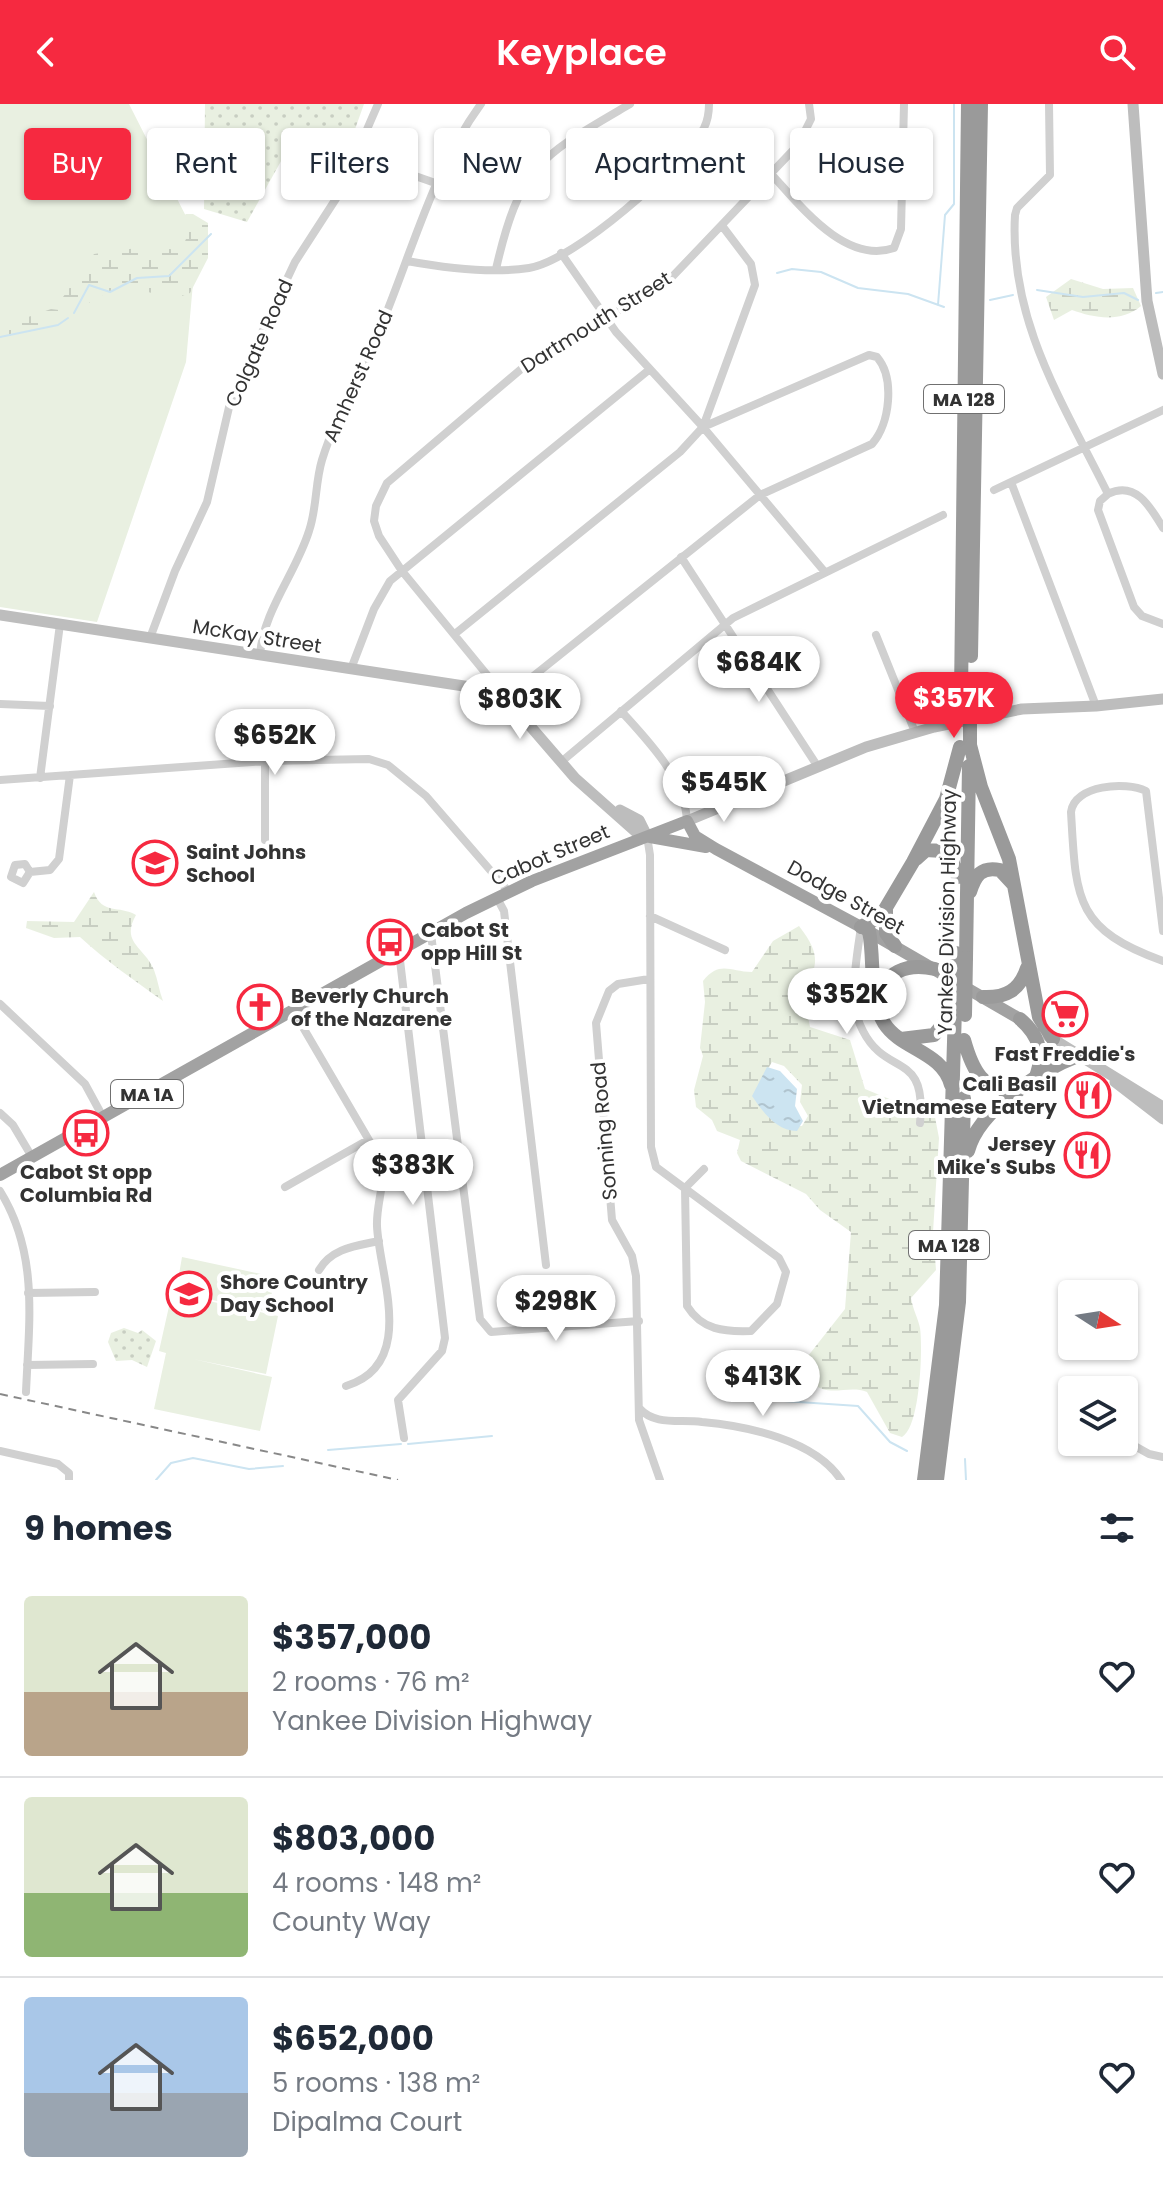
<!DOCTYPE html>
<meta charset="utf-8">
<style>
:root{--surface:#fff;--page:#f2f2f3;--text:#1f2937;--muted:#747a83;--line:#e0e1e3;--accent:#f62940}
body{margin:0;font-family:Poppins,sans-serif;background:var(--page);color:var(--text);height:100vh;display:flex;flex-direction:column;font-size:30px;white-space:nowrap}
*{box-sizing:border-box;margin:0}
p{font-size:26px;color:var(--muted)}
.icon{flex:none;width:44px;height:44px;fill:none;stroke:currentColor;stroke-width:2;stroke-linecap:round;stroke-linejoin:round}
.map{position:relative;height:1376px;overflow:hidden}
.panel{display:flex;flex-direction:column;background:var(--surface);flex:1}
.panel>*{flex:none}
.hud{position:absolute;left:24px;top:24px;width:1116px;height:72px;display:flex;gap:16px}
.needle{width:52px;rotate:102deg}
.fabs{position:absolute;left:1058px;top:1176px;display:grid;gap:16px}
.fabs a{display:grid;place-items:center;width:80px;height:80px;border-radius:8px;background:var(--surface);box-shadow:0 2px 6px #0004;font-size:40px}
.price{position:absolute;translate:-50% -68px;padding:0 18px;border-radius:28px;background:#fff;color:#222;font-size:26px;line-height:52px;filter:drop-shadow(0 2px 4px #0008)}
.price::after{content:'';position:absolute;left:50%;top:48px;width:24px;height:18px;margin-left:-12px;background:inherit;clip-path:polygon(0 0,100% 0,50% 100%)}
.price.current{background:var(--accent);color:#fff}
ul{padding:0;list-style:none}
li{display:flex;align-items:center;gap:24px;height:200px;padding:0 24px}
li+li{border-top:2px solid var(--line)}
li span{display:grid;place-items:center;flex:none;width:224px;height:160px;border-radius:8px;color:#555}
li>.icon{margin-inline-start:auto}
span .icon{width:96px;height:96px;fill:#fffc;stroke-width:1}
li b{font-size:34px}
h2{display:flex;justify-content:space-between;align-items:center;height:96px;padding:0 24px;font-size:34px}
.chip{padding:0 28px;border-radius:8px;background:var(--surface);box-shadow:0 2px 6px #0004;font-size:28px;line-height:72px}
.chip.current{background:var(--accent);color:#fff}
header{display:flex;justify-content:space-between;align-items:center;height:104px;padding:0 24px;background:var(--accent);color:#fff;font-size:36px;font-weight:600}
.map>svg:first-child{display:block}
.grass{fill:#e9f0e1}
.wetland{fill:url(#wetland-marsh);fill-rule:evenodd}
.park{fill:url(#park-dots)}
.water{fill:url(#water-ripples)}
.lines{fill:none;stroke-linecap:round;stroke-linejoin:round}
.stream{stroke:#cce4f1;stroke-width:2}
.minor{stroke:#d0d0d0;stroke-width:8}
.secondary{stroke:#bdbdbd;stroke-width:11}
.trunk{stroke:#a2a2a2;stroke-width:12}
.motorway{stroke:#9a9a9a;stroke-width:14}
.rail{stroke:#888;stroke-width:2;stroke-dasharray:8 6;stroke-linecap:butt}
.motorway-bridge{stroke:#9a9a9a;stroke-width:14}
.labels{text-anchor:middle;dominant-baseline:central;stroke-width:8;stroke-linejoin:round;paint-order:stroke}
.shield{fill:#fff;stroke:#707070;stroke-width:2}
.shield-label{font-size:18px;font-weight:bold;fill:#333}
.street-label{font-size:20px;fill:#333;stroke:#fff}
.poi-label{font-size:20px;font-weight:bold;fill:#333;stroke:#fff;text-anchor:start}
</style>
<header><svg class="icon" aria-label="back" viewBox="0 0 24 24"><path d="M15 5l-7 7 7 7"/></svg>Keyplace<svg class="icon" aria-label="search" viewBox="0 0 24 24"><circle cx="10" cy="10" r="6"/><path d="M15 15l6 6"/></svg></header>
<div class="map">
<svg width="1163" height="1376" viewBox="0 0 1163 1376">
<defs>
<pattern id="wetland-marsh" width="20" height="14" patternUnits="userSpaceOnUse" patternTransform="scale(2)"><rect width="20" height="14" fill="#e9f0e1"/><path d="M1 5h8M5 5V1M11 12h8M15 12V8" fill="none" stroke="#c8cec2"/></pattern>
<pattern id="park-dots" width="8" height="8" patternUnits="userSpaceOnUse" patternTransform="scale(2)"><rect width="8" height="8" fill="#e9f0e1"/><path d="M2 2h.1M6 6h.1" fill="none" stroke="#c8cec2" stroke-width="1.8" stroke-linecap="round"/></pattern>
<pattern id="water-ripples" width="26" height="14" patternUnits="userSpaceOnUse" patternTransform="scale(2)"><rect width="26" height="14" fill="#cce4f1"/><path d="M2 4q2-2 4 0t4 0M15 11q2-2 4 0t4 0" fill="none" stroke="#b0c4cf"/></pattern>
</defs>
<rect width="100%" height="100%" fill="#fff"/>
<path class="grass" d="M0,0H129L197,134L186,258L97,518L0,503Z
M182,1153L275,1173L268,1208L176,1188Z
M172,1189L278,1212L266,1270L193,1255L272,1273L260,1327L154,1305L166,1249L159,1247Z"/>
<path class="wetland" d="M186,110H193L208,119V154L190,189C165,201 146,182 121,184C101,186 79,214 62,200L63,193L94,150L144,143L181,146L186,135L181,114Z
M1071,175L1103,185L1133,184L1141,202C1121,219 1094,214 1072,206L1054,216L1046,193Z
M51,205L59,206L66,214L36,230L0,232V219L14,218Z
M94,788C102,811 119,801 136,811C120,839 145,843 154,866C158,876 159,887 163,897C134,876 106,857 80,833L54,834L26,824L27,817L74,818Z
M799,822C831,863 805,864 807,903C807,910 809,917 810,923L850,936L865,985L904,1001L925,1004L935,1013L939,1034L933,1128L936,1166L911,1194C913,1206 918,1214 920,1224C923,1245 920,1324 902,1333L890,1329L867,1288C848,1280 829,1295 811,1278L808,1252L845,1205L851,1128L820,1106L806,1090L741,1057L737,1049L740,1036L717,1027L712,1016L696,1003L694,986L703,952L700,944L705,898L703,877C720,856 730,868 752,868L773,837ZM772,958L784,962L802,981L800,998L808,1012L802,1022H793L757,983Z"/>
<path class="park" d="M205,0H364L349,42L299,25L247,118L204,105Z
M124,1224L138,1229L142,1226L156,1237L147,1263L132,1256L116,1257L108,1238L111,1229Z"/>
<path class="water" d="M767,963L780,967L797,985L795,1002L803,1017L797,1027C776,1027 763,1008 752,992Z"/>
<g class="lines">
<path class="stream" d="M777,169L792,165L821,168L858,184L908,190L944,203
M1037,186L1083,193L1124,189L1138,196
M1156,189L1163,188
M990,196L1013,191
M938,201L945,111L954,100V0
M74,209L89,181L110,188L137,174L169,172L211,130
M0,233L58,221L68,214
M784,1297L858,1302L890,1338L907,1347
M408,1340L492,1332
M328,1346L401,1340
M965,1355L966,1376
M156,1376L171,1359L193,1354L249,1365L283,1362"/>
<path class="minor" d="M1049,0L1050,71L1017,104L1015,111C1009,217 1063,299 1108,390L1100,397L1098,406L1134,503L1142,512L1163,520
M356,51L438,80
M772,71C800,101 845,161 894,144L901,125L904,0
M561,149L616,228L703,323L824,467
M407,157C445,164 490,170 529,164C576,156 679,64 704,24C708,16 709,8 709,0
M496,165C520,60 541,52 630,0
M703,323L755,181L751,160L723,123
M1011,378L1096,602
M994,386L1163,306
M1108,390C1136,376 1151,404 1163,424
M681,453L818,663
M456,529L680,348L703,323L869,251L877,253C895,274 890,320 872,340L760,391L506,594L402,467L379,432L374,417L376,402L387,379L539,250L638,196L672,173L798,41L811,15L809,0
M876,531L915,628
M150,534L175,467L207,398L230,299L242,271L295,158L339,90L378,0
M260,551C263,507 296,469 309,427C317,404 315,379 322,356C336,311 361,270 379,227C411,152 432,67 481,0
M351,565L374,505L390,477L650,265
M0,600L50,602
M621,607C648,637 685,674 687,717
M265,657V736
M561,658L733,514L943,411
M40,674L60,520
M0,676L265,657L369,655L388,661L426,692L509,788
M647,732L650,751L651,1043L656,1063L779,1154L786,1168L777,1200L751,1227C724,1228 702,1226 687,1202L685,1084
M30,768L23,779L11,773L15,761L25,760L30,768L50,766L59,755L70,671
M497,794L504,807L546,1161
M650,812L725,846
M861,823C857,853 847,899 863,927C887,974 927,946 920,1019
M1163,827L1146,687C1126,677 1074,681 1071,708C1076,794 1074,825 1163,857
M431,830L480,1215L491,1228L639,1217
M399,848L445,1234L442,1247L398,1296L404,1334
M649,875L618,880L609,887L596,919L612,1116L632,1152L636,1172L639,1316L660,1376
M0,900L85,980L104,1015
M294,908L380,1055C387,1078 376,1098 377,1122C379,1171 418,1260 346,1282
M0,1009L13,1021L32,1053
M285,1083L368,1036
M685,1084L704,1065
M0,1087C39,1150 29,1217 26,1288
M319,1166C332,1144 356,1142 379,1137
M28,1189L95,1188
M27,1261L93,1260
M639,1304C655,1322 679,1315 702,1318C747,1322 815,1336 841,1376
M1124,1336L1149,1350L1163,1353
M0,1347L58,1360L69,1369V1376"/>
<path class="secondary" d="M1133,0L1147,197L1163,270
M0,511L490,586L506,594L575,674L637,729L647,732
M620,706L639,716L647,732
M687,717L866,643L934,623L1022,605L1096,602L1163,595
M1048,932L1163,1003
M1115,978L1163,1015"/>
<path class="trunk" d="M650,733L706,743
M0,1071L466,809L532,777L687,717L695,732L716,745L861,823L1020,915"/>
<path class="motorway" d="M971,552L981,0
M961,591L968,0
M970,641L981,683L1009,755L1039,913L1053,935
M916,755L926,746L943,747L952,757L958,773
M970,788C975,772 981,762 1000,766L1013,780
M886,806V829L895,842
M861,823L881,812L913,758L946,695L960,643
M869,827C875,857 868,892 884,919C901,946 942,947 951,981
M966,854L969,662
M983,893C1006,894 1020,886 1027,864
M878,897C884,867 907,859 935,865
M1020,915C1040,932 1045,951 1035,975
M901,935L934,931L955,906
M964,936C973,968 982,986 1018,987
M968,1047C979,1005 1041,966 1080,951
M924,1376L946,1201L955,905
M937,1376L959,1198L964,994"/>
<path class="rail" d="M0,1290L398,1376"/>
<path class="motorway-bridge" d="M970,641V589
M955,905L956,849
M965,911L966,854"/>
</g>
<defs>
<g id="school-ring" transform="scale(2.3)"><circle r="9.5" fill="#fff" stroke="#f62940" stroke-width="1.5"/><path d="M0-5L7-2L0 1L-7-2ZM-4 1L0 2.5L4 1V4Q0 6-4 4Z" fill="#f62940"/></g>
<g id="bus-ring" transform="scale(2.3)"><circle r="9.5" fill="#fff" stroke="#f62940" stroke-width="1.5"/><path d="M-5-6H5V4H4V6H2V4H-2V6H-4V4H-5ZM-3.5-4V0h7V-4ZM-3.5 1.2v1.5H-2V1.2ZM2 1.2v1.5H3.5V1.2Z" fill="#f62940"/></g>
<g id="church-ring" transform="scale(2.3)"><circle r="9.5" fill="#fff" stroke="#f62940" stroke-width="1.5"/><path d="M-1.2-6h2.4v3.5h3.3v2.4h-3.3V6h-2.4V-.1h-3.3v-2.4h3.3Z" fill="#f62940"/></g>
<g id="supermarket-ring" transform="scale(2.3)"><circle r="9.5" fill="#fff" stroke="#f62940" stroke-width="1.5"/><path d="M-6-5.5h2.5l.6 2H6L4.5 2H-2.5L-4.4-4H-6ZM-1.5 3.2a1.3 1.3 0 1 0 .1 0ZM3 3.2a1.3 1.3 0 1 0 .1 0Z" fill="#f62940"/></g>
<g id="restaurant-ring" transform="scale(2.3)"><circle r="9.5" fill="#fff" stroke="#f62940" stroke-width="1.5"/><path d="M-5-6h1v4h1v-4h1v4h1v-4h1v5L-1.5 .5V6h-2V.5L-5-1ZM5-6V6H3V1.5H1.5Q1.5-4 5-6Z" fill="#f62940"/></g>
</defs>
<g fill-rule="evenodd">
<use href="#school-ring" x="155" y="759"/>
<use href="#bus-ring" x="390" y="838"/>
<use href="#church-ring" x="260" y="903"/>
<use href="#supermarket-ring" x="1065" y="910"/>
<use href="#restaurant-ring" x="1088" y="991"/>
<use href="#bus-ring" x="86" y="1029"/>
<use href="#restaurant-ring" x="1087" y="1051"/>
<use href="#school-ring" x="189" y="1190"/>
</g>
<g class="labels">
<g class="shield">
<rect x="924" y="281" width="80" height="28" rx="6"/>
<rect x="111" y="976" width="72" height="28" rx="6"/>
<rect x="909" y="1127" width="80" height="28" rx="6"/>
</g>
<g class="shield-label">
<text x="964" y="295">MA 128</text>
<text x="147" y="990">MA 1A</text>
<text x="949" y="1141">MA 128</text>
</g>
<g class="street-label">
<text transform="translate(596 218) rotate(-32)">Dartmouth Street</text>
<text transform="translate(259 239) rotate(-66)">Colgate Road</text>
<text transform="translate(358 272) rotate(-66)">Amherst Road</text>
<text transform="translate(257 532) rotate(9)">McKay Street</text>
<text transform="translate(550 751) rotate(-23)">Cabot Street</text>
<text transform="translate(846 793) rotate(29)">Dodge Street</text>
<text transform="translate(947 808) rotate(-89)">Yankee Division Highway</text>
<text transform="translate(604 1027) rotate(-95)">Sonning Road</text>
</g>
<g class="poi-label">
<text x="186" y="748">Saint Johns<tspan x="186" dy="23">School</tspan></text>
<text x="421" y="826">Cabot St<tspan x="421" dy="23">opp Hill St</tspan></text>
<text x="291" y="892">Beverly Church<tspan x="291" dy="23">of the Nazarene</tspan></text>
<text x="1065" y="950" text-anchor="middle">Fast Freddie's</text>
<text x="1057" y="980" text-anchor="end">Cali Basil<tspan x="1057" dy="23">Vietnamese Eatery</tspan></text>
<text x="1056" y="1040" text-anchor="end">Jersey<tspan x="1056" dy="23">Mike's Subs</tspan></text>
<text x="86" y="1068" text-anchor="middle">Cabot St opp<tspan x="86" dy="23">Columbia Rd</tspan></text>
<text x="220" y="1178">Shore Country<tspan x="220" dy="23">Day School</tspan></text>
</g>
</g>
</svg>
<div class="fabs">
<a><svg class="needle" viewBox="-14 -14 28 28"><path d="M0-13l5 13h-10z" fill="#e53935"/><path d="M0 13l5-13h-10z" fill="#747a83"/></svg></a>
<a><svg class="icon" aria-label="layers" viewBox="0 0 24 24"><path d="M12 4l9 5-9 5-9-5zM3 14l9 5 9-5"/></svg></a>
</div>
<b class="price" style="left:759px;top:600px">$684K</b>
<b class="price current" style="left:954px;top:636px">$357K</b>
<b class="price" style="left:520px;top:637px">$803K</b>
<b class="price" style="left:275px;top:673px">$652K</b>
<b class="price" style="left:724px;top:720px">$545K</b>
<b class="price" style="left:847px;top:932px">$352K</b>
<b class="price" style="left:413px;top:1103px">$383K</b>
<b class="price" style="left:556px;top:1239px">$298K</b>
<b class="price" style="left:763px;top:1314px">$413K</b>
<div class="hud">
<a class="chip current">Buy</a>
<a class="chip">Rent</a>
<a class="chip">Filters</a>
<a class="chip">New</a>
<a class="chip">Apartment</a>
<a class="chip">House</a>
</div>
</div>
<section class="panel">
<h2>9 homes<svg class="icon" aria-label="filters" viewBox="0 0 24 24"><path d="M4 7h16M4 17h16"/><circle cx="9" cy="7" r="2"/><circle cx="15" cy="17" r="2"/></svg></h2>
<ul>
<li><span style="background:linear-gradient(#dfe7d0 60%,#b9a48a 0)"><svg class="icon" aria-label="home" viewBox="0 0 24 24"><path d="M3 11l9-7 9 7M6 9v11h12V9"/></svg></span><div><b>$357,000</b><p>2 rooms · 76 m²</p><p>Yankee Division Highway</p></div><svg class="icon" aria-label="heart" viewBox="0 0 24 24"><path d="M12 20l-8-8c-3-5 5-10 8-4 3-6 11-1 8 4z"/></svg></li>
<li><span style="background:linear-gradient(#dfe7d0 60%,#8fb573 0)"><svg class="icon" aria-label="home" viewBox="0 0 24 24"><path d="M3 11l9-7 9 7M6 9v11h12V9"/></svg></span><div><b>$803,000</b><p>4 rooms · 148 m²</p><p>County Way</p></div><svg class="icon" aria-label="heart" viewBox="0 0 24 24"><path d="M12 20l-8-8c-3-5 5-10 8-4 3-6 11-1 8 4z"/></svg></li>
<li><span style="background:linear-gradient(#a9c7e8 60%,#9aa5b1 0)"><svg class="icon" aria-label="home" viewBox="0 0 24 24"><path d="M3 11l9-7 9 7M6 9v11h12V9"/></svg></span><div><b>$652,000</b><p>5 rooms · 138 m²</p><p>Dipalma Court</p></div><svg class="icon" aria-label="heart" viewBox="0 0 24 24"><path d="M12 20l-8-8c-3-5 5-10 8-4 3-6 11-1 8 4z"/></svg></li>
</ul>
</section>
